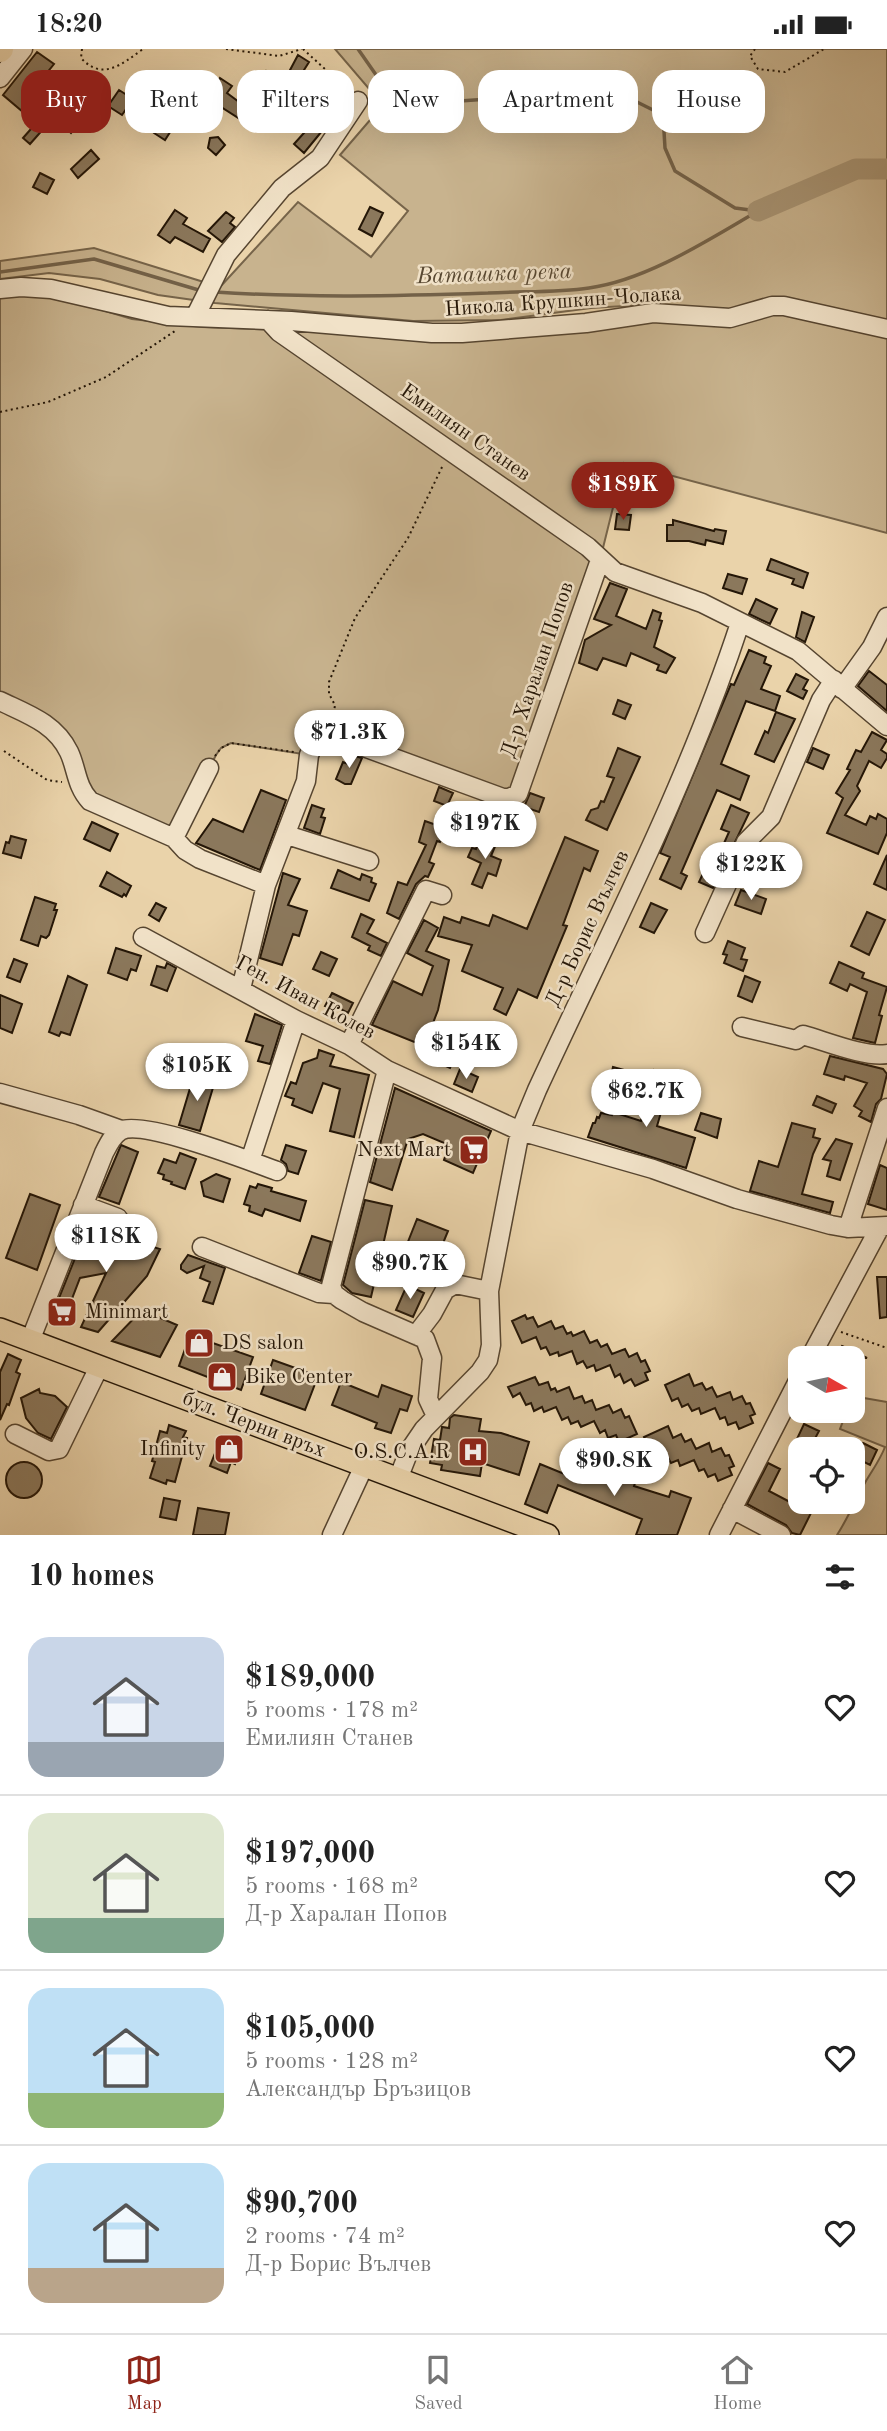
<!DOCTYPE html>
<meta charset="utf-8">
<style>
:root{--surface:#fff;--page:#f2f2f2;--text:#222;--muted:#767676;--line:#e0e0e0;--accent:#8f2418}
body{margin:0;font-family:"Old Standard TT",serif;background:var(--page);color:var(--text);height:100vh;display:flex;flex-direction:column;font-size:26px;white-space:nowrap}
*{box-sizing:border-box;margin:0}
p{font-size:23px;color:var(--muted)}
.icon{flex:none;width:38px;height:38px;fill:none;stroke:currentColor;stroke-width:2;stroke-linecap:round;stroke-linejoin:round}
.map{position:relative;height:1486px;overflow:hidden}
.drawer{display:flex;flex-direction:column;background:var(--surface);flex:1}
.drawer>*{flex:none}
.top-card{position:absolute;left:21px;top:21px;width:845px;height:63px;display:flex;gap:14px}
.needle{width:46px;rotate:99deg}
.tools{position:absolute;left:788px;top:1297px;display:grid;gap:14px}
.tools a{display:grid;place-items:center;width:77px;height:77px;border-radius:14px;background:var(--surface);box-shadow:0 7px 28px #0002;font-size:35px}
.price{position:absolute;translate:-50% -60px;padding:0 16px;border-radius:24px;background:#fff;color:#222;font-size:23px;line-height:46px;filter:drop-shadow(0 2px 4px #0008)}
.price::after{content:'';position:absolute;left:50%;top:42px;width:21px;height:16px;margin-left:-10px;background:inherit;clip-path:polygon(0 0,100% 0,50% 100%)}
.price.current{background:var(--accent);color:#fff}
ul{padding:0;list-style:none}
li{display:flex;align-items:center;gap:21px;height:175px;padding:0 28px}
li+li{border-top:2px solid var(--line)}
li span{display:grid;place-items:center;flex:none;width:196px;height:140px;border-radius:21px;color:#555}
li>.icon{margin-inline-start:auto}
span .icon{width:84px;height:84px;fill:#fffc;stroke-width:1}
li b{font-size:30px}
h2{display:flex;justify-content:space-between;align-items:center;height:84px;padding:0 28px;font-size:30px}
.pill{padding:0 24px;border-radius:21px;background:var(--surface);box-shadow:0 7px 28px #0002;font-size:24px;line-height:63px}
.pill.current{background:var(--accent);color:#fff}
.status{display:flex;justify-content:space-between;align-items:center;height:49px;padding:0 35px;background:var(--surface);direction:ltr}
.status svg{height:19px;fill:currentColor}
.menu{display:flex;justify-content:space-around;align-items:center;height:98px;border-top:2px solid var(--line);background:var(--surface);font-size:19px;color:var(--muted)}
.menu a{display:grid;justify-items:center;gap:4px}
.menu .current{color:var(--accent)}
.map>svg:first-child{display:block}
.green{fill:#c8b38e;stroke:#76644a;stroke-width:2}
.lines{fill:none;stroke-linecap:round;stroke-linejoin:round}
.stream{stroke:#736148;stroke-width:3.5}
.river{stroke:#a79373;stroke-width:21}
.building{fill:#8b785c;stroke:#241607;stroke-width:2}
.minor-casing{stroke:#564530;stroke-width:21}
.major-casing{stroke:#241607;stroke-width:24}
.highway-casing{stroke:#241607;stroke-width:28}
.path{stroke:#241607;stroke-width:2;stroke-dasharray:2 3.5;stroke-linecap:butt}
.minor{stroke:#f1e2c8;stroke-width:18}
.major{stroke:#ead3aa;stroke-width:21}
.highway{stroke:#ead3aa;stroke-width:24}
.labels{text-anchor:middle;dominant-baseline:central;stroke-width:5;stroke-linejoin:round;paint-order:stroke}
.street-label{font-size:21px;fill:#241607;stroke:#f1e2c8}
.poi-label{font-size:21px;fill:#241607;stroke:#f1e2c8;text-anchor:end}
.water-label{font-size:23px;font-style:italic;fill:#584832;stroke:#f1e2c8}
</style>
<div class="status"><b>18:20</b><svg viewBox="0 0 49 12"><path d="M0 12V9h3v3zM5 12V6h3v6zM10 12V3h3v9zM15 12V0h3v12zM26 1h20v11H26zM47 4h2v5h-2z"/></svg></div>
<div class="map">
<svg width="887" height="1486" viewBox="0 0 887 1486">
<rect width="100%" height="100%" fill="#ead3aa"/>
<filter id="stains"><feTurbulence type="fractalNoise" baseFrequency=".00286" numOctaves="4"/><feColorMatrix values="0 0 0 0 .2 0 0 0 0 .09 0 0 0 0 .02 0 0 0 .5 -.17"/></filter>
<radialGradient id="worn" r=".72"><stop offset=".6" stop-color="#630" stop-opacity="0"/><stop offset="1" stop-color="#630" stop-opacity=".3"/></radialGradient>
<path class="green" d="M335,0H887V484L624,414L600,511L518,745L331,686L309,706L231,694L221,699L216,706L174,789L90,752L69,703L0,652V247L52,246L132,270L202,278L458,288L631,274L640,256L591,259L501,271L413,272L215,254L158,246L100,230L49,224L0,230V212L94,199L220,238L298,153L371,208L408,162L340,106L383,56Z
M855,1344L864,1349L887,1353V1486H837C848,1469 856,1450 866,1432C873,1420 880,1411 885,1398L840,1380L847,1362H852Z"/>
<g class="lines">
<path class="stream" d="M358,0L381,33L460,52L532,47H625L663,66L665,99L675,122L735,159L758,162
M0,223L94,210L202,242
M215,243C305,249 397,247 488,244C521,242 556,244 589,239C647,231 708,191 758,162"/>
<path class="river" d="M758,162L856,120H887"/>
</g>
<path class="building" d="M37,3L54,15L38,35L42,39L23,63L3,46Z
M298,6L309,13L299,29L289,23Z
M266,22L276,32L265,45L254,36Z
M220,29L232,37L227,44L247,59L240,70L207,49Z
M119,41L133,50L122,66L108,57Z
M264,50L276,59L262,82L248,70Z
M166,62L179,69L165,91L154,84Z
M74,65L82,71L71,84L64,77Z
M38,72L45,78L30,95L23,89Z
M313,74L322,82L304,104L294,95Z
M218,88L225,96L216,106L208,99L210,89Z
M91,101L99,110L78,129L71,120Z
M40,124L54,131L47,145L33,138Z
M370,158L383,164L372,187L359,180Z
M175,161L187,169L183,175L210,190L203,203L175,188L170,194L158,186Z
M226,163L234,169L230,174L235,178L222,193L208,182Z
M617,465L631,466L629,481L615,480Z
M673,471L714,482L715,480L726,482L723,495L706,491L705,496L689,492H667V476H673Z
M771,510L808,524L803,539L792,535L794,530L767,521Z
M728,525L747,530L742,545L723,539Z
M610,534L627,540L616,567L646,580L653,561L661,564L659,571L662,572L654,598L675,609L666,624L657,621L659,616L631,604L626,617L603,609L597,621L579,614L585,591L611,576L594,570Z
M756,550L777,560L770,575L749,565Z
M802,563L814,568L805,593L796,588Z
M749,601L766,608L764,614L771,617L761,640L780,647L775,662L746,652L721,715L749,727L740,751L717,741L681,824L687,827L681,840L660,830L670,808L660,804L731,635L734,636Z
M869,622L887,636V662L858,637Z
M796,625L808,631L803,640L807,642L803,650L787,642Z
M618,651L631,656L625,670L613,665Z
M776,663L795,670L774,713L755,705L765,682L768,684Z
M872,683L887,691L881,701L887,705V709L881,719L869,712L857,737L860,742L845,766L866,776L870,767L876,770L878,765L887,770V784L878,805L827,784L843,749L836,744L850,721L847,720L856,701L861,703Z
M618,699L640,708L607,781L586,771L591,761L598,759L601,752L604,753L614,729L607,727Z
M813,699L829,706L823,720L807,713Z
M351,706L362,709L351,735H345L336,730L343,713L348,715Z
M439,738L453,744L447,757L434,752Z
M261,741L286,751L260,821L196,794L213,770L243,783Z
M530,744L544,749L539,763L524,758Z
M312,756L324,760L321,768L325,769L320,785L304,779Z
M731,756L749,764L713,839L699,833L708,814L714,817L729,783L721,780Z
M475,760L491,766L485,781L470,776Z
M425,772L445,779L440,793L437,792L429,813L434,815L428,828L425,827L416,835L399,870L387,864L398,833L407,836L426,796L419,793Z
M92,773L118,785L110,802L84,790Z
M11,787L26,791L21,809L3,804L6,793L9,794Z
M565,788L598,802L590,822L584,819L563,876L567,877L537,949L518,940L506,966L494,960L503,939L462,922L472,896L438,887L444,868L460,874L462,868L489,877L493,866L527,880Z
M480,789L496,795L491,807L501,811L496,827L488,824L482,839L472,835L481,814L468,808L472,799L476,800Z
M887,806V841L874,835Z
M338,821L360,831L362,825L372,829L371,833L376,835L369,852L331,839Z
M107,823L131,837L126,847L124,845L122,848L100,837Z
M283,824L300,830L288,856L307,862L299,887L293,885L282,916L260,909Z
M741,841L766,850L761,865L735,856Z
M35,848L56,855L54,861H57L49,886L46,889L41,887L38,897L21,891Z
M156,854L166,859L159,872L149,866Z
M651,854L667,861L654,884L640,878Z
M867,863L885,871L869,906L851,897Z
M361,865L374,871L367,884L387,894L381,907L368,901L370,897L352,888Z
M424,871L438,879L426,902L449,911L438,961L428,987L454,998L452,1004L456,1005L450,1019L439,1014L441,1008L436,1005L437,1002L372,976L393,932L422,946L433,917L407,904Z
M728,892L745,899L741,910L747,911L743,922L724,914L727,906L723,905Z
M116,899L141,907L136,922L131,920L127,931L108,924Z
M321,903L337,910L329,927L313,920Z
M14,910L27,915L20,933L7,928Z
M839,913L864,924L862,929L887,938L879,966L882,967L875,994L853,989L867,943L850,935L847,942L830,934Z
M167,914L176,919L167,942L151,936L157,917L165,919Z
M68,927L87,936L70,986L61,983L59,987L49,983Z
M745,927L760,933L752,953L738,947Z
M332,944L353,954L348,964L337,958L335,962L325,957Z
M0,946L22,955L12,984L0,979Z
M255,965L282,976L270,1015L258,1012L263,997L246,992Z
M319,1001L334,1006L330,1017L369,1026L354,1088L330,1082L340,1040L323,1034L312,1064L292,1056L294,1050L285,1047L291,1033L296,1035L303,1014L317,1009Z
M830,1007L883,1020L887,1025L881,1050L876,1055L871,1073L859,1067L862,1062L854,1057L867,1034L845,1027L844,1031L824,1025Z
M613,1018L624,1021L622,1030L631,1032L629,1042L599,1036L606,1025L611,1027Z
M460,1020L478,1028L472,1043L454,1035Z
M654,1021L672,1026L657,1077L695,1089L686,1119L588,1088L593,1074H595L597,1068L599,1069L601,1064L612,1066L613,1063L641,1072Z
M194,1026L215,1032L200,1082L179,1076Z
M395,1039L491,1082L473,1124L444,1111L449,1096L423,1085L408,1090L392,1141L370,1133Z
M817,1047L836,1055L832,1064L813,1056Z
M701,1064L721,1070L717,1089L695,1081Z
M792,1074L815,1080L813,1088L820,1090L813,1105L802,1145L833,1153L830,1164L750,1142L759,1112L778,1118Z
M836,1090L852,1095L840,1131L827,1127L831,1112L823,1110Z
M121,1096L138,1103L119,1155L99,1148Z
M286,1096L306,1102L298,1125L288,1122L286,1115L281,1111Z
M180,1104L196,1110L185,1140L171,1135L172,1133L163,1130L164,1126L158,1124L164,1110L176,1114Z
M880,1116L887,1119V1161L868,1155Z
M216,1125L230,1130L223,1153L204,1147L201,1133Z
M258,1135L272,1139L271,1142L306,1152L300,1172L265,1160L262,1167L249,1162L250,1157L244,1155L250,1137L256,1139Z
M30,1145L60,1156L37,1221L6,1209Z
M365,1151L392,1157L371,1248L352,1244L343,1236Z
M417,1170L448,1182L430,1226L400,1213Z
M90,1172L109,1180L108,1184L160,1200L147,1227L98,1283L81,1278L106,1224L80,1229L63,1273L51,1269Z
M312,1187L331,1193L321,1232L299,1224Z
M188,1206L225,1219L213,1255L203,1252L210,1233L200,1229L204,1217L187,1224L181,1220V1216Z
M877,1228H887V1268L880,1269Z
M407,1236L424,1244L413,1268L396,1261Z
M142,1261L177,1276L160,1308L112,1292Z
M525,1266L527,1270L533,1268L538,1278L551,1272L555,1280L563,1277L567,1285L571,1283L573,1287L584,1282L590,1294L597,1291L601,1298L607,1295L612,1305L625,1300L629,1308L637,1304L641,1313L645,1311L650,1322L645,1324L648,1331L635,1337L631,1330L624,1334L620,1325L615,1328L610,1316L596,1322L594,1316L587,1319L583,1312L577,1315L572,1302L559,1307L558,1303L550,1306L546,1298L541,1300L536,1288L522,1294L512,1272Z
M190,1286L253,1308L241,1341L179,1317Z
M842,1297L867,1309H836Z
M8,1305L21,1311L16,1323L20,1325L9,1356L7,1355L0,1371V1323Z
M273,1311L318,1327L305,1361L261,1345Z
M689,1325L694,1337L702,1334L706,1341L712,1338L717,1348L730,1343L733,1351L742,1347L746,1355L750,1354L755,1365L750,1367L753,1374L739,1380L736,1373L728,1376L725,1368L720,1370L715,1359L701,1365L699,1359L692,1362L688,1355L682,1358L678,1349L672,1352L665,1336Z
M535,1328L539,1336L548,1333L551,1341L555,1339L557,1343L569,1338L574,1350L582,1347L585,1354L592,1351L596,1361L609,1356L613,1364L621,1360L625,1369L629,1367L637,1385L619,1393L616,1386L608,1389L605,1381L600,1384L594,1372L581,1378L578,1372L571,1375L568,1368L562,1371L556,1358L544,1363L542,1358L534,1362L531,1354L526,1356L520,1344L513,1348L508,1338Z
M341,1333L378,1348L382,1336L412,1347L407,1362L400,1360L391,1384L375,1379L377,1374L332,1356Z
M39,1340L40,1344L55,1347L67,1358L51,1390L38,1384L26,1369L21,1349Z
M454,1366L481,1370L479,1382L501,1384L529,1393L519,1426L482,1414L480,1427L441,1421L442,1416L430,1414L434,1390L440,1391L442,1378L449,1379L450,1369Z
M804,1375L819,1382L810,1399L796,1392Z
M169,1376L186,1382L183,1388L187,1389L175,1433L167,1431L166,1435L150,1429L155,1413L152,1412L160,1382L167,1384Z
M668,1377L673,1389L681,1385L685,1393L691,1390L696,1400L709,1394L712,1403L721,1399L725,1407L729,1406L734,1417L729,1419L732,1426L718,1432L715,1425L708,1428L704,1420L699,1422L694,1411L680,1417L678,1411L671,1414L667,1407L661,1409L657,1401L651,1404L644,1388Z
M221,1389L242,1397L235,1415L231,1413L227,1424L210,1417Z
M863,1394L877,1401L870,1416L856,1409Z
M6 1431a18 18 0 1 1 36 0a18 18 0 1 1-36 0Z
M768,1414L780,1420L769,1442L811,1464L800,1486L792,1484L786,1476L747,1455Z
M540,1415L574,1429L580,1415L621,1431L623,1424L637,1429L634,1437L669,1448L671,1442L691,1449L677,1486H636L642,1470L558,1436L547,1464L525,1455Z
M164,1449L180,1452L176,1471L160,1468Z
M198,1459L229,1464L225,1486H193Z"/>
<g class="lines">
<g class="minor-casing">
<path id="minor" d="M0,29L23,0
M0,240L21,238L51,240L168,267L291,272L432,284H462L586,274L653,264L730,269L772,257H784L887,280
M196,266L226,206L282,139L320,109L358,52
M268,271L279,283L588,498L615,523L702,554L798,602L887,677
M842,640L872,598L887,568
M0,652C27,665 55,674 69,703C77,720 76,737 90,752L174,789L185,801L200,810L266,836
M287,786L369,812
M174,789L209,719
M705,884L746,793L771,768L821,651L834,631
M143,888L296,971L349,996L387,1021L520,1082L653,1120L737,1150L831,1176L848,1179L887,1177
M241,940L266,836L306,732L309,706L316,691L331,686L503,749H509L518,745L600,511
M742,978L796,991L803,986C825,992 866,1009 887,1005
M349,996L426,841L442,846
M387,1021L331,1237L334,1245L342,1251L363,1263L425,1290L432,1309L428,1350L436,1367
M0,1044L79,1066L121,1081
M250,1112L296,971
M83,1156L118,1169
M848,1179L887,1059
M202,1198L319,1244L334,1245
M416,1286L432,1265L445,1241L455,1235L489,1242
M30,1292L104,1104C108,1096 112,1087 120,1082C141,1070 250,1112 277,1122
M810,1309L880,1178
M15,1385L49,1402L59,1400L99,1318
M398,1430L409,1402L424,1380L480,1323L488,1311L491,1296L489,1242L520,1082L537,1041C608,887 687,736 740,574
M732,1460L781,1486
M332,1486L364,1417
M719,1486L800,1328"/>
</g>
<g class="major-casing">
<path id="major" d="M0,1280L548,1486"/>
</g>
<g class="highway-casing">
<path id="highway" d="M0,1L1,0"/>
</g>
<path class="path" d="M82,0L81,9C102,32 121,16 143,0
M226,0L279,7L302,0
M303,0L348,41
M755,0L750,7L758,20L785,23L824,0
M0,363L48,353L106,328L175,282
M333,670L335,656L329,645V633L355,569L408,489L443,416
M4,702L47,731L62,733
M215,707L221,699L231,694L294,703
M841,1283L887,1299"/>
<use href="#minor" class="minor"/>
<use href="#major" class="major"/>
<use href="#highway" class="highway"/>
</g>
<defs>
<g id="supermarket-square" transform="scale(1.575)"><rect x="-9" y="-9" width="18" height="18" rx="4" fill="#8f2418" stroke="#f1e2c8"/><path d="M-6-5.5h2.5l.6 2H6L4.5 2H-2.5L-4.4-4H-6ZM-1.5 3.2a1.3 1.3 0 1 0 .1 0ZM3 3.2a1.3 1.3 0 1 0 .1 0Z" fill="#fff"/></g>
<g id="shop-square" transform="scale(1.575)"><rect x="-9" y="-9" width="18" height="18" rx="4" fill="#8f2418" stroke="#f1e2c8"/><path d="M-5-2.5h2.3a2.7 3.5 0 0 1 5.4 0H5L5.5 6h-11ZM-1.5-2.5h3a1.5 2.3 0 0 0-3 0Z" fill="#fff"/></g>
<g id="hospital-square" transform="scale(1.575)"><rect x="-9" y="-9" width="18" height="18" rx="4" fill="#8f2418" stroke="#f1e2c8"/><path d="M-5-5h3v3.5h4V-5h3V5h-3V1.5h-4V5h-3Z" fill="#fff"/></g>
</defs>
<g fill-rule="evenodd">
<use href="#supermarket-square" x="474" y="1101"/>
<use href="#supermarket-square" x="62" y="1263"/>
<use href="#shop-square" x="199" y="1294"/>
<use href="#shop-square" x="222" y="1328"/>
<use href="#shop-square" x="229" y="1400"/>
<use href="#hospital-square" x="473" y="1403"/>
</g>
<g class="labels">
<g class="street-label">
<text transform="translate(563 253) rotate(-4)">Никола Крушкин-Чолака</text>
<text transform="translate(465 384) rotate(35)">Емилиян Станев</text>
<text transform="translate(538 621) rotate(-71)">Д-р Харалан Попов</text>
<text transform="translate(588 880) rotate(-65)">Д-р Борис Вълчев</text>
<text transform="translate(305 949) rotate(28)">Ген. Иван Колев</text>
<text transform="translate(254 1376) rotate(21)">бул. Черни връх</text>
</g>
<g class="poi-label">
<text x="451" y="1101">Next Mart</text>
<text x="85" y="1263" text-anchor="start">Minimart</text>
<text x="222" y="1294" text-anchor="start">DS salon</text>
<text x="245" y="1328" text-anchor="start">Bike Center</text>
<text x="206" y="1400">Infinity</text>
<text x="450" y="1403">O.S.C.A.R</text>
</g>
<g class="water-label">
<text transform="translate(494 225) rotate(-2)">Ваташка река</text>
</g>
</g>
<rect width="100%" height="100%" filter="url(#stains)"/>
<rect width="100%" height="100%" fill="url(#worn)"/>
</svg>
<div class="tools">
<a><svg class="needle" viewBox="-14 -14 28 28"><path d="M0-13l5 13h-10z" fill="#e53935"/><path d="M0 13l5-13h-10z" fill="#767676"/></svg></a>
<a><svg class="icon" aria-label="locate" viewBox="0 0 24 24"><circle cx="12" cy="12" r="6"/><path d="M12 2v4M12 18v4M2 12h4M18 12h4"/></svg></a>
</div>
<b class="price current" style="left:623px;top:473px">$189K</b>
<b class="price" style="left:349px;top:721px">$71.3K</b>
<b class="price" style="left:485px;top:812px">$197K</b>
<b class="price" style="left:751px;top:853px">$122K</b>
<b class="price" style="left:466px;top:1032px">$154K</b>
<b class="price" style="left:197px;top:1054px">$105K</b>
<b class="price" style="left:646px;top:1080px">$62.7K</b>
<b class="price" style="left:106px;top:1225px">$118K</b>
<b class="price" style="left:410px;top:1252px">$90.7K</b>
<b class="price" style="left:614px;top:1449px">$90.8K</b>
<div class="top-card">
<a class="pill current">Buy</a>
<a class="pill">Rent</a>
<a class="pill">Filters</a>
<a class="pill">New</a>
<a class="pill">Apartment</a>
<a class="pill">House</a>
</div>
</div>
<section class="drawer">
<h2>10 homes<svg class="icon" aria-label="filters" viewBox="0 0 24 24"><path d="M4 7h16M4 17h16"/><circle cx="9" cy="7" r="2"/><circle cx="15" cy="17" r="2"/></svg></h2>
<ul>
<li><span style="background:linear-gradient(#c9d6e8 75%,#9aa5b1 0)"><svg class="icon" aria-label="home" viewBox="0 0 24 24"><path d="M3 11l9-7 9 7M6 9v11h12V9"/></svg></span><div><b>$189,000</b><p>5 rooms · 178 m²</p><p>Емилиян Станев</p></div><svg class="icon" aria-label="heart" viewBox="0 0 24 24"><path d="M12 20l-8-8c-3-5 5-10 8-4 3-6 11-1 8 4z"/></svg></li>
<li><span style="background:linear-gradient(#dfe7d0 75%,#7fa58c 0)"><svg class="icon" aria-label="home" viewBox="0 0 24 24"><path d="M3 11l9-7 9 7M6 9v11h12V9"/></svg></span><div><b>$197,000</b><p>5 rooms · 168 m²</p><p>Д-р Харалан Попов</p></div><svg class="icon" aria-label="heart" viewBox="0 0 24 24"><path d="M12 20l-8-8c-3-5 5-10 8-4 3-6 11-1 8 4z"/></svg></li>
<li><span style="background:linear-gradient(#bfe0f5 75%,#8fb573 0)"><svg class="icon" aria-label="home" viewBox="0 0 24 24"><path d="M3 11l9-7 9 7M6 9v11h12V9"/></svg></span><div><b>$105,000</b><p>5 rooms · 128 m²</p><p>Александър Бръзицов</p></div><svg class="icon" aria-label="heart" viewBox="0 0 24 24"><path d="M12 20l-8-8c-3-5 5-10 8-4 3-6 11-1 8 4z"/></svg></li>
<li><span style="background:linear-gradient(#bfe0f5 75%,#b9a48a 0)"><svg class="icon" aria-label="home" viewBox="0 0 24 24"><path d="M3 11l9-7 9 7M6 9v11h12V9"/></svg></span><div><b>$90,700</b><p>2 rooms · 74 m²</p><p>Д-р Борис Вълчев</p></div><svg class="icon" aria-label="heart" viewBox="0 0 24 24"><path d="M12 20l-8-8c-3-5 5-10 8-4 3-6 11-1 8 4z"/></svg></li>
</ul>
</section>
<nav class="menu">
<a class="current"><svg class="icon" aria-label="map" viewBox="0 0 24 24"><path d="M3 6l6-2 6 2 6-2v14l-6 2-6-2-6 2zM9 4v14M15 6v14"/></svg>Map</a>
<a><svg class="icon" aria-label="saved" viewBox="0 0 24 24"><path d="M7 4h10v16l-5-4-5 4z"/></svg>Saved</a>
<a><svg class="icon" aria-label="home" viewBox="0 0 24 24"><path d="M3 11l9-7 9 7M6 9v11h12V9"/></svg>Home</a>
</nav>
